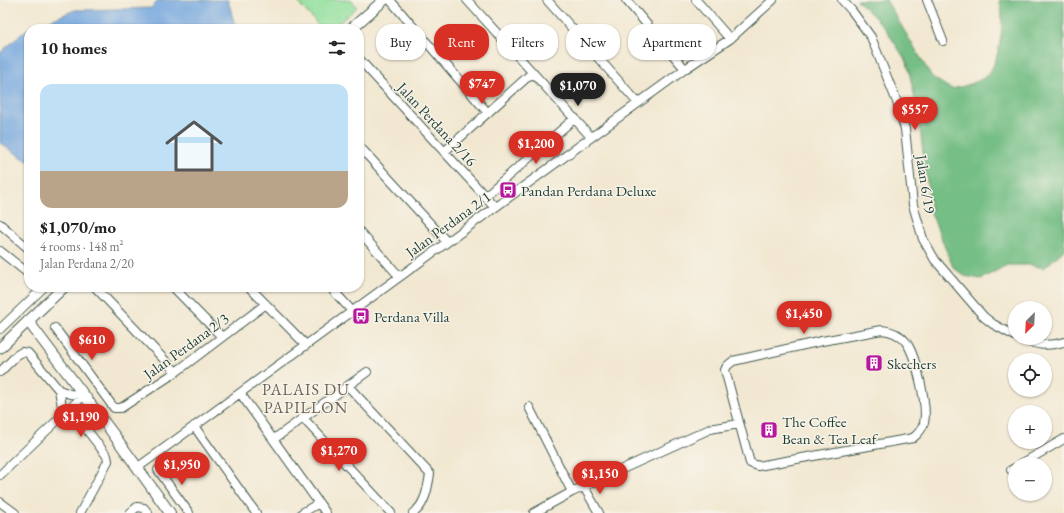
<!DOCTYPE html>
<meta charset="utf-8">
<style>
:root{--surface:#fff;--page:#f6f6f6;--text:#222;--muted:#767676;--accent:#d93025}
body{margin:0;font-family:"EB Garamond",serif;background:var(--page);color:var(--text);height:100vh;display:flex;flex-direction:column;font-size:15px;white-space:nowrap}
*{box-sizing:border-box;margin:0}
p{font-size:13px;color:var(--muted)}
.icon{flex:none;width:22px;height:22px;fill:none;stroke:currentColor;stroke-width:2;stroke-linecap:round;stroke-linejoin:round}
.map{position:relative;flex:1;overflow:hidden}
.details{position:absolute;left:24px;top:24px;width:340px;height:268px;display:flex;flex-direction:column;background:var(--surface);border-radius:16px;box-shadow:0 1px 3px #0004}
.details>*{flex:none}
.guide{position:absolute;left:376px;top:24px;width:380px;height:36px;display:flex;gap:8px}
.needle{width:26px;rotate:204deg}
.tools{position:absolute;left:1008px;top:301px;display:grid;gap:8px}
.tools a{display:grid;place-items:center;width:44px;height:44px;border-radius:50%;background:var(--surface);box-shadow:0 1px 3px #0004;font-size:20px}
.price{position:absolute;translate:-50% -34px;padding:0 9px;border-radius:14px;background:var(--accent);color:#fff;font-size:13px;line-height:26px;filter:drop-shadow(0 1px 2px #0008)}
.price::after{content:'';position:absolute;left:50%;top:24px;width:12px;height:9px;margin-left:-6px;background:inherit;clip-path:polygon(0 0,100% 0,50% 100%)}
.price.selected{background:#222;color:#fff}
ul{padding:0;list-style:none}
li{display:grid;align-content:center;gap:8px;height:212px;padding:0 16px}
li span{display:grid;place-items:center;height:124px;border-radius:12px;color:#555}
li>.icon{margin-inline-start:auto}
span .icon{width:72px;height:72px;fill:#fffc;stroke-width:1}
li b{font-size:17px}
h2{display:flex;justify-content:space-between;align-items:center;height:48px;padding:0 16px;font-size:17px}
.tag{padding:0 14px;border-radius:16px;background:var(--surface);box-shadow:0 1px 3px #0004;font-size:14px;line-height:36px}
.tag.selected{background:var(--accent);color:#fff}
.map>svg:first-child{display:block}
.green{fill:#92e09e;stroke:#588e69}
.forest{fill:#75be85;stroke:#4a7e5c}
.water{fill:#72a5de;stroke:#487189}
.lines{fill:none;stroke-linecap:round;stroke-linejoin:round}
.minor-casing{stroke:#3f574c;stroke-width:10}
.tertiary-casing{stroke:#3f574c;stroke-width:12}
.minor{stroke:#fff;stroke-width:8}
.tertiary{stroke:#fff;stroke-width:10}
.labels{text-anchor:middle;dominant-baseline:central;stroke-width:3;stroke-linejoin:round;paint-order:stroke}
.street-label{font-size:15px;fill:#1f3d34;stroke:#f7f3e8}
.poi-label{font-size:15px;fill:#1f3d34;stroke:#f7f3e8;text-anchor:start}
.neighbourhood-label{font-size:16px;letter-spacing:1px;fill:#6b6357;stroke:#f7f3e8}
</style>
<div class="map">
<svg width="1064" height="513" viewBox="0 0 1064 513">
<rect width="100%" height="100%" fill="#f7f3e8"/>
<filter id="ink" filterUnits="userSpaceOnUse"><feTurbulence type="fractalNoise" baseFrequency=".025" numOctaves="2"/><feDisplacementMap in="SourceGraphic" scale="8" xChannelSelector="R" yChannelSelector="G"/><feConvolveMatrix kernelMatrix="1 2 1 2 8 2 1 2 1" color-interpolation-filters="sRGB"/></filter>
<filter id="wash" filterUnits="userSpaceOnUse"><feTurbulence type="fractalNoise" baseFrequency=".012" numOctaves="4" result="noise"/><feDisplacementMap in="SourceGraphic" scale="16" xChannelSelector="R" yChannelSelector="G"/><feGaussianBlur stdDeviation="0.9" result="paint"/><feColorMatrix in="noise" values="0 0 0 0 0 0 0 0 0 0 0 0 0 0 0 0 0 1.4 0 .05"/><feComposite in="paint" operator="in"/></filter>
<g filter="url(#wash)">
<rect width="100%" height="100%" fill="#f2e8d1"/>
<path class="green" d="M296,0H351L357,7L332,29H322Z"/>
<path class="forest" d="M857,0H886L932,77L951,89C962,87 981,82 988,74C1000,61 1006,16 999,0H1064V250L1044,268L1030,265H1007L981,279L964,276L953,267L931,213L918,113L907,62L884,27Z"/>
<path class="water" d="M158,0H228L236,29H29V162L0,143V53L26,30L75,10L152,8Z"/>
</g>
<g filter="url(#ink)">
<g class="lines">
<g class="minor-casing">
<path id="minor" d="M390,0L488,113
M467,0L591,137
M547,0L638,103
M626,0L685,69
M696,0L730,39
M842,0L852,11L871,37L897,102L905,129L913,205L923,239L935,260L984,317L993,324L1015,336
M927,0L943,41
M359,59L495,207
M359,146L447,242
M444,152L533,72
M485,196L575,118
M0,224L29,249
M359,231L399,276
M0,251L29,274
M95,287L176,372
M173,287L222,337
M249,287L306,345
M330,287L352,311
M55,328L114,408H121L176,372L266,304
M0,329L44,287
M882,330C891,331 900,334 906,342C916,356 928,406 924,423C922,430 918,434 913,438L758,466L750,463L725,370L727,366L733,361L822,341Z
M1019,338C1036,345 1046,347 1064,342
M0,372L17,355L22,352L28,353L59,390L62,406L61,417
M348,386L430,474C428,487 425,506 413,513
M59,390L70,394L84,395
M240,393L326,513
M529,407L572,492
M70,408L107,456L108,461L80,513
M303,418L391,513
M194,426L256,513
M274,439L367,372
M1021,464L1064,439
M137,468L685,69L730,39L773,0
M158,470L189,513
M1011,470L1015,468
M0,475L84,395
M584,487L599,513
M0,502L15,513
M130,513L137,507L144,508L148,513
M302,513L319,503
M534,513L572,492L710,429L739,424"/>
</g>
<g class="tertiary-casing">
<path id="tertiary" d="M351,29L384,0
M28,321L114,435L170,513
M0,348L64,287"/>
</g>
<use href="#minor" class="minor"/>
<use href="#tertiary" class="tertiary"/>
</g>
</g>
<defs>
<g id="bus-square" transform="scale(0.9)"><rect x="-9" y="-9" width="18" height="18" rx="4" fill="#b5179e" stroke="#f7f3e8"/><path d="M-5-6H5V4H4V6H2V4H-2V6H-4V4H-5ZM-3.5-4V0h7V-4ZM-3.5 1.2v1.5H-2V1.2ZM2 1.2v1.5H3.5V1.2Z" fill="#fff"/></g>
<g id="building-square" transform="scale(0.9)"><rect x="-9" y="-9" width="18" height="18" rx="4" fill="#b5179e" stroke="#f7f3e8"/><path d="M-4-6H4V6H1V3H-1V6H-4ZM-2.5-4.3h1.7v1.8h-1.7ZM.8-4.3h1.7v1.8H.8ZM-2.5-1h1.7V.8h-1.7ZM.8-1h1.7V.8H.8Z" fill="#fff"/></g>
</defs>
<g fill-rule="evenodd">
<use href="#bus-square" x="508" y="190"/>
<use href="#bus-square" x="361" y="316"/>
<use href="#building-square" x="874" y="363"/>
<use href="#building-square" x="769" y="430"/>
</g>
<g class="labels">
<g class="street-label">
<text transform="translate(437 124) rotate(47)">Jalan Perdana 2/16</text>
<text transform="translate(926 184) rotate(81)">Jalan 6/19</text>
<text transform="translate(448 224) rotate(-36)">Jalan Perdana 2/1</text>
<text transform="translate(186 346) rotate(-36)">Jalan Perdana 2/3</text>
</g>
<g class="poi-label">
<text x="521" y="190">Pandan Perdana Deluxe</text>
<text x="374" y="316">Perdana Villa</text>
<text x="887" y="363">Skechers</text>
<text x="782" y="421">The Coffee<tspan x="782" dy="17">Bean &amp; Tea Leaf</tspan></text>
</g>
<g class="neighbourhood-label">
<text x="306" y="389">PALAIS DU<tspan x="306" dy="18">PAPILLON</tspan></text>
</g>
</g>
</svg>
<div class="tools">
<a><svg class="needle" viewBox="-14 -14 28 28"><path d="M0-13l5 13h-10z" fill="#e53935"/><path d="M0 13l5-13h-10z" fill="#767676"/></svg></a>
<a><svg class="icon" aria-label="locate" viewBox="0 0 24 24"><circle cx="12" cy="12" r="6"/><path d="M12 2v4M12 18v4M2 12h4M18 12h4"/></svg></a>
<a>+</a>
<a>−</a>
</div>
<b class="price" style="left:482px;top:105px">$747</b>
<b class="price selected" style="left:578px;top:107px">$1,070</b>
<b class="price" style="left:915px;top:131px">$557</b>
<b class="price" style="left:536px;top:165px">$1,200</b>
<b class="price" style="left:804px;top:335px">$1,450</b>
<b class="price" style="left:92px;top:361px">$610</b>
<b class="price" style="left:81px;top:438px">$1,190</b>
<b class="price" style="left:339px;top:472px">$1,270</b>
<b class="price" style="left:182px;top:486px">$1,950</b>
<b class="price" style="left:600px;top:495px">$1,150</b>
<div class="guide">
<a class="tag">Buy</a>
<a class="tag selected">Rent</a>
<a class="tag">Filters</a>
<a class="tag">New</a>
<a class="tag">Apartment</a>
</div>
<section class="details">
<h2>10 homes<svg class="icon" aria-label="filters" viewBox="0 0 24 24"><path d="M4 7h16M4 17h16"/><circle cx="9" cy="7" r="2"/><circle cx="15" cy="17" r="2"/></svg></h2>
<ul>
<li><span style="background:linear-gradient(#bfe0f5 70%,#b9a48a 0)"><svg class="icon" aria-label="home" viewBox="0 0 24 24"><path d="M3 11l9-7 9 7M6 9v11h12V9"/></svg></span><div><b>$1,070/mo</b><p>4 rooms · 148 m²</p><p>Jalan Perdana 2/20</p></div></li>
</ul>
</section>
</div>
